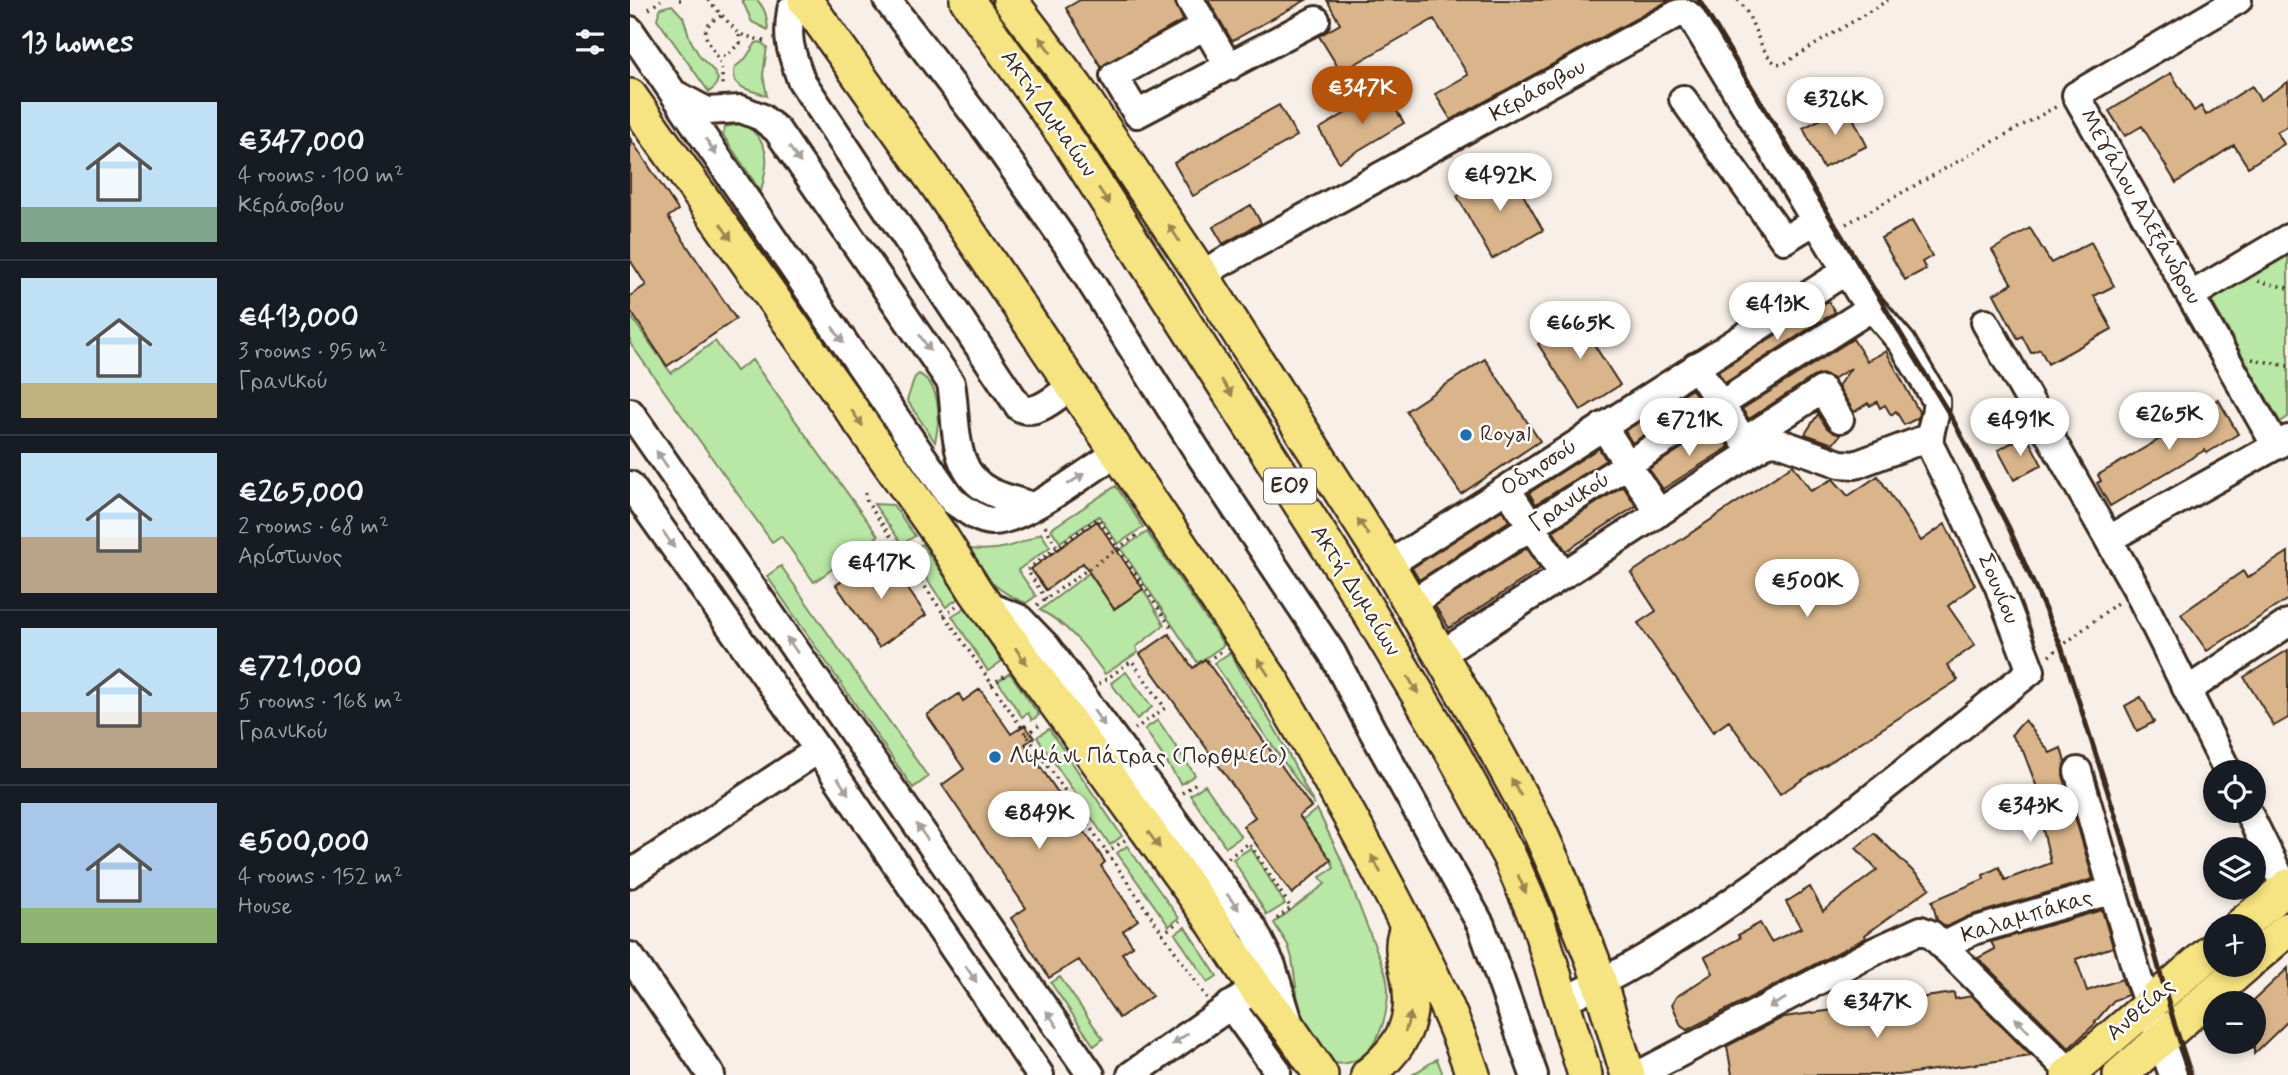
<!DOCTYPE html>
<meta charset="utf-8">
<style>
:root{--surface:#171b24;--page:#20242c;--text:#f1f3f6;--muted:#9ea1a6;--line:#363941;--accent:#b45309}
body{margin:0;font-family:Mynerve,sans-serif;background:var(--page);color:var(--text);height:100vh;display:flex;flex-direction:column;font-size:26px;white-space:nowrap}
*{box-sizing:border-box;margin:0}
p{font-size:23px;color:var(--muted)}
.icon{flex:none;width:38px;height:38px;fill:none;stroke:currentColor;stroke-width:2;stroke-linecap:round;stroke-linejoin:round}
.map{position:relative;flex:1;overflow:hidden}
.drawer{display:flex;flex-direction:column;background:var(--surface);width:630px}
.drawer>*{flex:none}
.controls{position:absolute;left:1573px;top:760px;display:grid;gap:14px}
.controls a{display:grid;place-items:center;width:63px;height:63px;border-radius:50%;background:var(--surface);box-shadow:0 4px 10px #0003;font-size:35px}
.price{position:absolute;translate:-50% -60px;padding:0 16px;border-radius:24px;background:#fff;color:#222;font-size:23px;line-height:46px;filter:drop-shadow(0 2px 4px #0008)}
.price::after{content:'';position:absolute;left:50%;top:42px;width:21px;height:16px;margin-left:-10px;background:inherit;clip-path:polygon(0 0,100% 0,50% 100%)}
.price.on{background:var(--accent);color:#fff}
ul{padding:0;list-style:none}
li{display:flex;align-items:center;gap:21px;height:175px;padding:0 21px}
li+li{border-top:2px solid var(--line)}
li span{display:grid;place-items:center;flex:none;width:196px;height:140px;border-radius:0px;color:#555}
li>.icon{margin-inline-start:auto}
span .icon{width:84px;height:84px;fill:#fffc;stroke-width:1}
li b{font-size:30px}
h2{display:flex;justify-content:space-between;align-items:center;height:84px;padding:0 21px;font-size:30px}
main{display:flex;flex:1;min-height:0}
.map>svg:first-child{display:block}
.green{fill:#b9e7a5;stroke:#7a8862;stroke-width:2}
.building{fill:#dab58b;stroke:#3b2a1e;stroke-width:2}
.lines{fill:none;stroke-linecap:round;stroke-linejoin:round}
.minor-casing{stroke:#3b2a1e;stroke-width:32}
.major-casing{stroke:#3b2a1e;stroke-width:38}
.path{stroke:#3b2a1e;stroke-width:3.5;stroke-dasharray:2 5;stroke-linecap:butt}
.minor{stroke:#fff;stroke-width:26}
.major{stroke:#f6e381;stroke-width:33}
.rail{stroke:#3b2a1e;stroke-width:5}
.oneway{fill:#988650}
.oneway2{fill:#a79f9a}
.poi-dot{fill:#1f6fb2;stroke:#fff;stroke-width:2.5}
.labels{text-anchor:middle;dominant-baseline:central;stroke-width:5;stroke-linejoin:round;paint-order:stroke}
.shield{fill:#fff;stroke:#766a62;stroke-width:2}
.shield-label{font-size:21px;font-weight:bold;fill:#3b2a1e}
.street-label{font-size:23px;fill:#3b2a1e;stroke:#fff}
.poi-label{font-size:23px;fill:#3b2a1e;stroke:#fff;text-anchor:start}
</style>
<main>
<section class="drawer">
<h2>13 homes<svg class="icon" aria-label="filters" viewBox="0 0 24 24"><path d="M4 7h16M4 17h16"/><circle cx="9" cy="7" r="2"/><circle cx="15" cy="17" r="2"/></svg></h2>
<ul>
<li><span style="background:linear-gradient(#bfe0f5 75%,#7fa58c 0)"><svg class="icon" aria-label="home" viewBox="0 0 24 24"><path d="M3 11l9-7 9 7M6 9v11h12V9"/></svg></span><div><b>€347,000</b><p>4 rooms · 100 m²</p><p>Κεράσοβου</p></div></li>
<li><span style="background:linear-gradient(#bfe0f5 75%,#c2b280 0)"><svg class="icon" aria-label="home" viewBox="0 0 24 24"><path d="M3 11l9-7 9 7M6 9v11h12V9"/></svg></span><div><b>€413,000</b><p>3 rooms · 95 m²</p><p>Γρανικού</p></div></li>
<li><span style="background:linear-gradient(#bfe0f5 60%,#b9a48a 0)"><svg class="icon" aria-label="home" viewBox="0 0 24 24"><path d="M3 11l9-7 9 7M6 9v11h12V9"/></svg></span><div><b>€265,000</b><p>2 rooms · 68 m²</p><p>Αρίστωνος</p></div></li>
<li><span style="background:linear-gradient(#bfe0f5 60%,#b9a48a 0)"><svg class="icon" aria-label="home" viewBox="0 0 24 24"><path d="M3 11l9-7 9 7M6 9v11h12V9"/></svg></span><div><b>€721,000</b><p>5 rooms · 168 m²</p><p>Γρανικού</p></div></li>
<li><span style="background:linear-gradient(#a9c7e8 75%,#8fb573 0)"><svg class="icon" aria-label="home" viewBox="0 0 24 24"><path d="M3 11l9-7 9 7M6 9v11h12V9"/></svg></span><div><b>€500,000</b><p>4 rooms · 152 m²</p><p>House</p></div></li>
</ul>
</section>
<div class="map">
<svg width="1658" height="1075" viewBox="0 0 1658 1075">
<rect width="100%" height="100%" fill="#f8f0e8"/>
<filter id="ink" filterUnits="userSpaceOnUse"><feTurbulence type="fractalNoise" baseFrequency=".0143" numOctaves="2"/><feDisplacementMap in="SourceGraphic" scale="14" xChannelSelector="R" yChannelSelector="G"/><feConvolveMatrix kernelMatrix="1 2 1 2 8 2 1 2 1" color-interpolation-filters="sRGB"/></filter>
<g filter="url(#ink)">
<path class="green" d="M112,0H127C136,9 137,18 138,30L122,22Z
M42,5L53,17L60,39L70,57L83,70L88,79L85,87L79,92L27,19L30,8Z
M130,42L137,47L133,75L137,96C121,89 99,90 105,67L115,59L126,43Z
M110,124C118,126 123,130 128,137C142,155 135,172 131,192L93,135L95,127Z
M1658,256V417L1650,422L1581,300Z
M0,315L41,373L85,341L106,371L122,360L248,536L184,582L151,536L142,542L0,343Z
M289,374C312,386 310,420 305,442L277,400L285,377Z
M486,486L513,527L488,544L469,516L430,542L421,529Z
M244,504L263,505L285,536L272,544Z
M517,532L594,645L568,663L491,549Z
M411,533L420,547L388,570L406,596L396,603C366,591 355,578 337,552L340,549C367,552 388,546 411,533Z
M292,544L329,598L316,607L279,553Z
M151,566L298,777L283,788L137,576Z
M459,573L484,609L513,589L534,625L506,647L508,652L475,674C456,648 439,625 410,610Z
M336,607L372,661L358,671L322,616Z
M600,653L649,736L685,806L584,663Z
M496,672L522,707L507,719L481,683Z
M380,673L409,715L402,720L398,713L392,717L368,681Z
M528,720L565,775L551,784L515,729Z
M419,729L492,836L480,845L407,737Z
M575,785L611,837L596,847L560,795Z
M687,809L710,857L755,972C766,1006 745,1075 700,1062L672,1030L662,958L658,945L644,923L695,884L690,877L704,868L701,860L672,821Z
M497,846L549,918L539,926L487,853Z
M621,848L655,904L637,915L603,859Z
M555,927L587,976L578,982L545,934Z
M430,977L473,1039L464,1046L421,983Z
M807,1059L813,1075H782Z"/>
<path class="building" d="M450,0H544L553,20L471,67L436,8Z
M578,0H676L602,41Z
M697,0H1040L821,120L805,94L838,75L804,19L711,72L689,36L710,24Z
M1541,73L1564,111L1571,106L1576,115L1622,86L1630,100L1658,82V126L1647,132L1654,144L1618,167L1604,145L1546,183L1512,126L1495,136L1479,111Z
M754,90L774,123L709,162L689,129Z
M649,105L667,136L563,196L544,163Z
M1217,106L1237,146L1193,168L1173,128Z
M0,138L48,210L38,217L106,319L37,366L0,310V296L16,285L0,260Z
M878,168L913,230L862,259L827,196Z
M621,205L631,223L593,244L583,227Z
M1282,221L1302,256L1292,262L1296,269L1275,280L1251,238Z
M1400,228L1421,263L1461,242L1484,286L1464,296L1482,329L1418,364L1410,349L1401,353L1392,336L1388,339L1364,294L1382,284L1362,250Z
M1198,301L1205,312L1095,383L1088,372Z
M957,313L974,341L965,346L990,385L951,410L908,344Z
M1223,339L1237,361L1256,351L1289,412L1288,418L1274,425L1266,411L1261,415L1255,405L1250,408L1247,402L1240,406L1238,403L1224,412L1208,386L1221,368L1203,379L1192,374L1183,377L1119,419L1112,409Z
M855,359L910,441L831,494L776,411Z
M1062,389L1069,400L1002,443L995,431Z
M1581,399L1583,402L1588,399L1608,434L1577,453L1575,450L1480,506L1467,483L1471,481L1468,475L1559,422L1555,414Z
M1188,414L1197,428L1210,435L1203,444L1175,434Z
M1086,426L1099,447L1033,489L1019,469Z
M1396,435L1412,465L1384,480L1368,450Z
M969,448L976,460L906,504L899,493Z
M1163,465L1181,491L1203,479L1218,496L1248,476L1291,541L1315,524L1345,585L1318,606L1345,645L1317,665L1328,680L1150,794L1099,721L1083,732L1008,623L1026,611L1001,573Z
M993,486L1006,506L936,551L923,531Z
M872,510L879,521L789,580L782,568Z
M467,521L513,589L484,609L453,563L416,590L401,569Z
M897,548L910,569L819,628L805,606Z
M1658,552V599L1577,651L1551,614L1613,571L1617,578Z
M245,558L252,567L259,562L296,615L249,647L206,585Z
M539,634L563,668L575,659L681,807L669,816L701,860L662,894L613,826L625,817L510,654Z
M1658,650V718L1644,726L1614,677Z
M350,689L381,734L395,725L404,738L395,744L475,862L471,866L508,920L493,931L503,946L492,953L522,996L489,1018L449,960L419,978L381,918L396,908L312,785L334,769L297,715L329,694L333,701Z
M1511,697L1524,722L1507,731L1495,706Z
M1395,720L1420,753L1431,748L1435,762L1433,775L1463,879L1339,916L1316,927L1307,920L1302,901L1354,879L1353,875L1369,867L1375,880L1421,863L1407,805L1413,803L1393,751L1381,735Z
M1244,833L1300,888L1235,935L1236,938L1057,1030L1051,1026L1042,1004L1046,997L1083,973L1075,957L1110,938L1108,935L1130,923L1141,942L1171,928L1156,902L1180,887L1193,911L1247,870L1226,848Z
M1472,910L1483,947L1446,959L1457,991L1492,979L1498,995L1484,1000L1465,1022L1466,1023L1439,1048L1348,958L1365,949L1361,942Z
M1658,968V1021L1624,1054V1000Z
M1324,993L1325,999L1342,996L1401,1056L1269,1075H1102L1097,1046L1154,1017Z"/>
<g class="lines">
<g class="minor-casing">
<path id="minor" d="M257,0L358,132L436,243L571,457L702,653L741,728L851,925L904,1075
M560,0L599,67
M1608,0L1446,95L1646,446
M161,10C156,41 161,51 171,80L389,407C406,418 428,395 443,385
M575,26L484,76L507,114L686,20
M0,30L323,501C334,508 347,520 361,521C389,524 463,468 488,452
M47,95L77,111L111,109L131,117L147,130L321,383C328,421 319,472 361,492C374,498 389,502 403,506
M1053,99L1154,240L1185,221
M571,274L1049,13H1056L1061,17L1230,294L1272,343L1306,400C1308,416 1298,429 1300,445L1368,585L1401,671C1297,753 1195,839 1085,913C1036,946 987,977 933,1000
M1560,296L1658,238
M1355,322L1506,588L1598,772
M1066,366L1114,441L1129,447
M0,412L461,1075
M973,426L1029,513
M1114,441L1192,390L1210,419
M0,485L188,750L410,1075
M877,489L933,575
M1479,539L1658,439
M758,565L1216,271
M354,604L389,618L416,646L623,928L642,966L660,1025
M780,604L1241,308
M810,655L1133,445L1141,442L1151,443L1210,464L1225,465L1292,440H1299
M1558,690L1658,623
M1448,771L1508,977L1543,1075
M1617,810L1658,893
M0,874L188,750
M1313,946L1343,931L1483,890
M0,956L81,1075
M600,1005L647,1070V1075
M501,1075L626,988
M1008,1075L1247,950L1291,930L1301,934L1441,1073"/>
</g>
<g class="major-casing">
<path id="major" d="M175,0L309,188L642,681C683,749 721,817 757,886C789,947 821,1009 843,1075
M337,0L439,142L730,597L824,755L879,856L908,922L955,1075
M380,0L446,87L571,274L758,565L854,729L909,830L928,873L963,961L998,1075
M0,96L312,538L346,592L395,661L575,910L626,988L661,1031L691,1075
M1610,926L1658,886
M1624,958L1658,929
M738,1075C773,1046 787,1021 778,976C775,961 770,948 775,933
M1438,1075L1586,947
M1490,1075L1617,964"/>
</g>
<path class="path" d="M49,0H52
M78,0L109,34L137,42
M1108,0C1125,17 1128,53 1147,64L1155,63L1258,0
M19,9L31,0
M91,16C62,31 81,41 89,61C93,69 92,80 92,89
M86,56H96L110,43L109,34
M1216,224L1429,105
M1628,281L1658,288
M1622,359L1658,366
M235,493L237,502L577,998
M415,526L427,547L468,518L542,629
M271,552L283,544
M416,599L397,570L427,547
M407,605L510,533
M314,616L326,606
M1419,656L1487,603
M577,661L593,650
M469,684L502,661L535,708L505,729
M361,685L374,676
M396,735L411,724
M552,793L569,781
M476,853L495,840
M598,858L619,843L661,908L644,921
M532,934L550,921"/>
<use href="#minor" class="minor"/>
<use href="#major" class="major"/>
<path class="rail" d="M1069,0L1323,420L1379,528L1431,646L1492,836L1545,1026L1561,1075"/>
</g>
<defs><path id="oneway-solid" d="M-6-.8H1V-3.2L6.5 0L1 3.2V.8H-6Z" transform="scale(1.75)"/></defs>
<g class="oneway">
<use href="#oneway-solid" transform="translate(415 45) rotate(-127)"/>
<use href="#oneway-solid" transform="translate(474 196) rotate(57)"/>
<use href="#oneway-solid" transform="translate(96 232) rotate(55)"/>
<use href="#oneway-solid" transform="translate(544 233) rotate(-123)"/>
<use href="#oneway-solid" transform="translate(597 388) rotate(57)"/>
<use href="#oneway-solid" transform="translate(227 418) rotate(55)"/>
<use href="#oneway-solid" transform="translate(733 527) rotate(-123)"/>
<use href="#oneway-solid" transform="translate(391 656) rotate(55)"/>
<use href="#oneway-solid" transform="translate(633 667) rotate(-123)"/>
<use href="#oneway-solid" transform="translate(783 685) rotate(59)"/>
<use href="#oneway-solid" transform="translate(886 787) rotate(-119)"/>
<use href="#oneway-solid" transform="translate(524 840) rotate(54)"/>
<use href="#oneway-solid" transform="translate(746 864) rotate(-118)"/>
<use href="#oneway-solid" transform="translate(892 884) rotate(66)"/>
<use href="#oneway-solid" transform="translate(778 1022) rotate(-74)"/>
</g>
<g class="oneway2">
<use href="#oneway-solid" transform="translate(81 147) rotate(57)"/>
<use href="#oneway-solid" transform="translate(165 155) rotate(55)"/>
<use href="#oneway-solid" transform="translate(208 335) rotate(55)"/>
<use href="#oneway-solid" transform="translate(295 343) rotate(55)"/>
<use href="#oneway-solid" transform="translate(32 459) rotate(-125)"/>
<use href="#oneway-solid" transform="translate(446 479) rotate(-33)"/>
<use href="#oneway-solid" transform="translate(39 540) rotate(55)"/>
<use href="#oneway-solid" transform="translate(162 645) rotate(-125)"/>
<use href="#oneway-solid" transform="translate(469 718) rotate(55)"/>
<use href="#oneway-solid" transform="translate(213 786) rotate(56)"/>
<use href="#oneway-solid" transform="translate(292 832) rotate(-125)"/>
<use href="#oneway-solid" transform="translate(603 902) rotate(53)"/>
<use href="#oneway-solid" transform="translate(341 974) rotate(56)"/>
<use href="#oneway-solid" transform="translate(1147 1003) rotate(152)"/>
<use href="#oneway-solid" transform="translate(422 1019) rotate(-125)"/>
<use href="#oneway-solid" transform="translate(1392 1025) rotate(-135)"/>
<use href="#oneway-solid" transform="translate(550 1039) rotate(145)"/>
</g>
</g>
<g class="poi-dot">
<circle cx="836" cy="435" r="7"/>
<circle cx="365" cy="757" r="7"/>
</g>
<g class="labels">
<rect class="shield" x="634" y="468.5" width="52" height="35" rx="5"/>
<g class="shield-label">
<text x="660" y="486">ΕΟ9</text>
</g>
<g class="street-label">
<text transform="translate(908 91) rotate(-29)">Κεράσοβου</text>
<text transform="translate(418 114) rotate(55)">Ακτή Δυμαίων</text>
<text transform="translate(1510 207) rotate(60)">Μεγάλου Αλεξάνδρου</text>
<text transform="translate(909 468) rotate(-33)">Οδησσού</text>
<text transform="translate(940 502) rotate(-33)">Γρανικού</text>
<text transform="translate(1368 589) rotate(67)">Σουνίου</text>
<text transform="translate(725 591) rotate(58)">Ακτή Δυμαίων</text>
<text transform="translate(1397 917) rotate(-17)">Καλαμπάκας</text>
<text transform="translate(1511 1010) rotate(-41)">Ανθείας</text>
</g>
<g class="poi-label">
<text x="850" y="435">Royal</text>
<text x="379" y="757">Λιμάνι Πάτρας (Πορθμείο)</text>
</g>
</g>
</svg>
<div class="controls">
<a><svg class="icon" aria-label="locate" viewBox="0 0 24 24"><circle cx="12" cy="12" r="6"/><path d="M12 2v4M12 18v4M2 12h4M18 12h4"/></svg></a>
<a><svg class="icon" aria-label="layers" viewBox="0 0 24 24"><path d="M12 4l9 5-9 5-9-5zM3 14l9 5 9-5"/></svg></a>
<a>+</a>
<a>−</a>
</div>
<b class="price on" style="left:732px;top:126px">€347K</b>
<b class="price" style="left:1205px;top:137px">€326K</b>
<b class="price" style="left:870px;top:213px">€492K</b>
<b class="price" style="left:1147px;top:342px">€413K</b>
<b class="price" style="left:950px;top:361px">€665K</b>
<b class="price" style="left:1539px;top:452px">€265K</b>
<b class="price" style="left:1059px;top:458px">€721K</b>
<b class="price" style="left:1390px;top:458px">€491K</b>
<b class="price" style="left:251px;top:601px">€417K</b>
<b class="price" style="left:1177px;top:619px">€500K</b>
<b class="price" style="left:1400px;top:844px">€343K</b>
<b class="price" style="left:409px;top:851px">€849K</b>
<b class="price" style="left:1247px;top:1040px">€347K</b>
</div>
</main>
